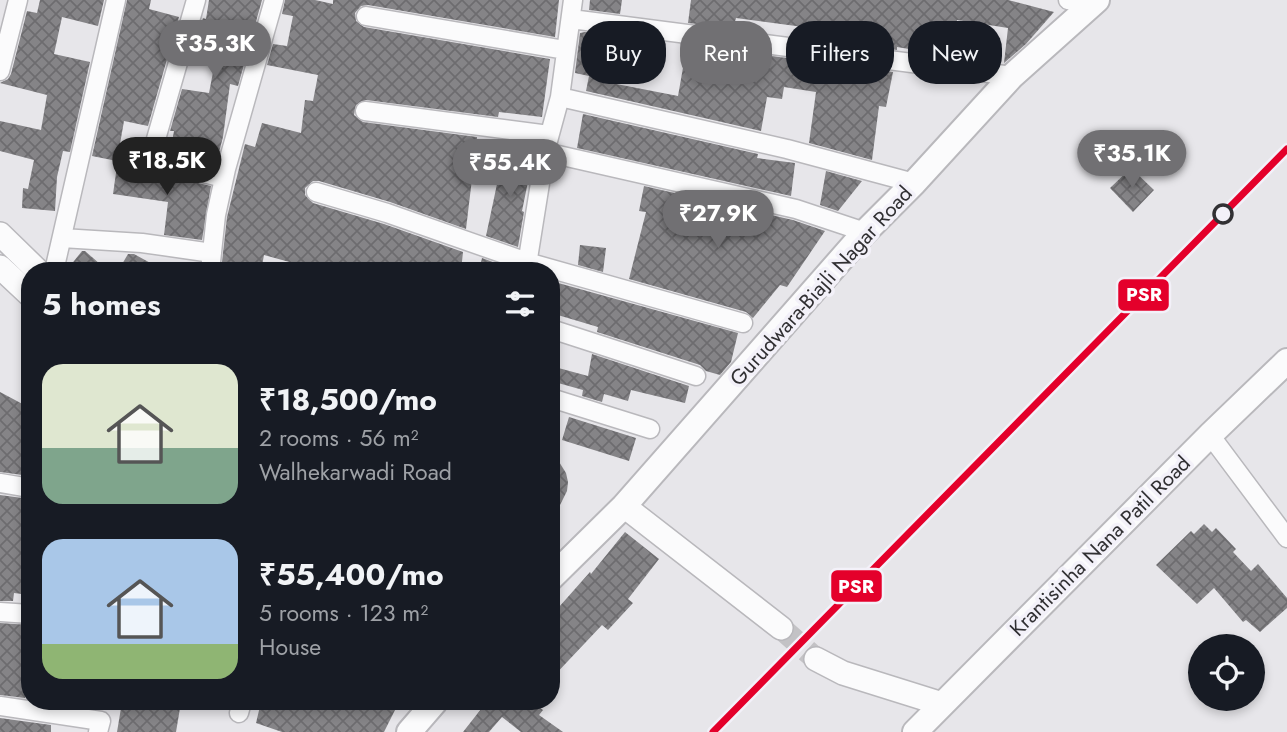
<!DOCTYPE html>
<meta charset="utf-8">
<style>
:root{--surface:#171b24;--page:#242831;--text:#f1f3f6;--muted:#9ea1a6;--accent:#717073}
body{margin:0;font-family:Jost,sans-serif;background:var(--page);color:var(--text);height:100vh;display:flex;flex-direction:column;font-size:26px;white-space:nowrap}
*{box-sizing:border-box;margin:0}
p{font-size:23px;color:var(--muted)}
.icon{flex:none;width:38px;height:38px;fill:none;stroke:currentColor;stroke-width:2;stroke-linecap:round;stroke-linejoin:round}
.map{position:relative;flex:1;overflow:hidden}
.panel{position:absolute;left:21px;top:262px;width:539px;height:448px;display:flex;flex-direction:column;background:var(--surface);border-radius:28px;box-shadow:0 4px 10px #0003}
.panel>*{flex:none}
.banner{position:absolute;left:581px;top:21px;width:600px;height:63px;display:flex;gap:14px}
.controls{position:absolute;left:1188px;top:634px;display:grid;gap:14px}
.controls a{display:grid;place-items:center;width:77px;height:77px;border-radius:50%;background:var(--surface);box-shadow:0 4px 10px #0003;font-size:35px}
.price{position:absolute;translate:-50% -60px;padding:0 16px;border-radius:24px;background:var(--accent);color:#fff;font-size:23px;line-height:46px;filter:drop-shadow(0 2px 4px #0008)}
.price::after{content:'';position:absolute;left:50%;top:42px;width:21px;height:16px;margin-left:-10px;background:inherit;clip-path:polygon(0 0,100% 0,50% 100%)}
.price.active{background:#222;color:#fff}
ul{padding:0;list-style:none}
li{display:flex;align-items:center;gap:21px;height:175px;padding:0 21px}
li span{display:grid;place-items:center;flex:none;width:196px;height:140px;border-radius:21px;color:#555}
li>.icon{margin-inline-start:auto}
span .icon{width:84px;height:84px;fill:#fffc;stroke-width:1}
li b{font-size:30px}
h2{display:flex;justify-content:space-between;align-items:center;height:84px;padding:0 21px;font-size:30px}
.pill{padding:0 24px;border-radius:28px;background:var(--surface);box-shadow:0 4px 10px #0003;font-size:24px;line-height:63px}
.pill.active{background:var(--accent);color:#fff}
.map>svg:first-child{display:block}
.building{fill:url(#building-cross-hatch)}
.lines{fill:none;stroke-linecap:round;stroke-linejoin:round}
.tertiary-tunnel{stroke:#c3c2c5;stroke-width:23;stroke-dasharray:23 11;stroke-linecap:butt}
.minor-casing{stroke:#b9b8bc;stroke-width:21}
.tertiary-casing{stroke:#b9b8bc;stroke-width:26}
.secondary-casing{stroke:#b9b8bc;stroke-width:28}
.minor{stroke:#fbfbfc;stroke-width:18}
.tertiary{stroke:#fbfbfc;stroke-width:23}
.secondary{stroke:#fbfbfc;stroke-width:24}
.rail-1-casing{stroke:#f3f1f9;stroke-width:12}
.rail-1{stroke:#e4002b;stroke-width:7}
.stop-dot{fill:#f3f1f9;stroke:#313033;stroke-width:3.5}
.labels{text-anchor:middle;dominant-baseline:central;stroke-width:7;stroke-linejoin:round;paint-order:stroke}
.street-label{font-size:21px;fill:#313033;stroke:#f3f1f9}
.line-badge{stroke:#f3f1f9;stroke-width:2.5}
.badge-label{font-size:19px;text-anchor:middle;font-weight:bold;fill:#fff}
</style>
<div class="map">
<svg width="1287" height="732" viewBox="0 0 1287 732">
<defs>
<pattern id="building-cross-hatch" width="8" height="8" patternUnits="userSpaceOnUse" patternTransform="scale(1.75)"><rect width="8" height="8" fill="#858487"/><path d="M0 0l8 8M0 8l8-8" fill="none" stroke="#6d6c6f"/></pattern>
</defs>
<rect width="100%" height="100%" fill="#e7e6ea"/>
<path class="building" d="M40,0H104L98,26L62,17L54,54L90,62L70,152L63,151L57,177L55,211L22,208L23,188L28,189L34,160L0,151V121L41,130L47,95L0,83L8,79L11,74L27,11L37,13Z
M127,0H151L149,9L179,17L148,126L124,121L117,161L92,156Z
M209,0H262L238,86L230,84L223,137L216,164L170,153L174,131H170L182,89L209,93L219,41L197,37L203,18L206,19Z
M285,0H315L333,4V0H559L555,37L368,5L361,6L355,13L356,21L364,27L550,59L542,117L499,112L498,117L366,100L356,105L354,115L363,122L477,137L466,229L390,202L319,181H313L305,188V195L313,203L384,224L463,252L461,271H433L404,264L401,271H322L264,255L261,271H221L227,217L245,144L255,147L262,123L301,133L305,100L313,101L318,75L267,65L273,44L287,46L293,16L282,14Z
M590,0H622L620,14L589,10Z
M691,0H1008L1054,12L1026,44L1004,63L1008,28L957,20L951,56L897,47V50L854,44L856,34L736,18L733,28L688,23Z
M585,32L608,35L601,81L678,96L687,45L893,72L886,107L879,106L872,160L809,143L816,92L784,87L782,99L767,97L761,131L586,91L589,76L575,73L580,33Z
M583,114L758,154L757,158L795,163L791,196L577,148Z
M504,151L533,157L522,211L524,212L518,247L486,236Z
M118,159L139,162L147,171L211,186L202,240L164,235L168,202L113,194Z
M1131,168L1154,190L1133,212L1110,188Z
M826,171L862,181L838,211L820,205Z
M644,186L793,220L825,231L787,287L780,285L753,318L746,312L629,279L646,212L639,211Z
M580,245L606,248L603,272L578,265Z
M82,251H85L108,271H66Z
M128,254H134L165,271H118Z
M482,258L509,268L508,271H479Z
M551,281L738,333L731,362L720,375L706,371L700,365L597,332L598,327L551,313Z
M592,354L689,386L685,403L631,390L628,401L604,394L602,402L582,396L583,390L551,381V366L588,376Z
M0,392L30,408V431L25,474H30V476L0,472Z
M569,417L636,438L629,461L562,440Z
M551,449L566,473L568,482L567,491L551,523Z
M0,495L30,499V595L14,593L13,601H0Z
M1204,524L1212,532L1216,528L1236,549L1233,552L1251,571L1258,564L1287,598V608L1260,632L1246,620L1243,622L1214,588L1197,604L1156,565L1191,531L1194,534Z
M625,532L659,559L628,599L633,603L608,630L602,625L551,679V616L590,572L591,574Z
M0,623L30,625L25,698L0,695Z
M122,702H181L176,732H117Z
M261,702H399L384,732H282L256,723Z
M482,702H532L543,710L539,715L563,732H521L502,717L489,732H463L485,704Z
M0,718L51,725V732H0Z"/>
<g class="lines">
<path class="tertiary-tunnel" d="M781,628L816,659"/>
<g class="minor-casing">
<path id="minor" d="M196,0L150,160L224,178
M1068,0L1092,4
M366,16L565,50
M571,19L1012,76
M0,71L18,0
M560,97L787,149L914,183
M365,111L549,135
M545,152L796,209L865,232
M316,192L387,213L527,262L743,323
M62,238L142,243L212,253
M54,271L116,0
M210,271L216,215L226,169L274,0
M526,271L545,152L560,97L573,0
M551,329L696,376
M551,398L650,429
M1210,435L1287,538
M0,483L30,488
M0,612L30,614
M0,706L101,721L98,732
M239,713L242,702"/>
</g>
<g class="tertiary-casing">
<path id="tertiary" d="M0,234L38,271
M0,267L30,295
M624,506L781,628
M816,659L843,673L942,704"/>
</g>
<g class="secondary-casing">
<path id="secondary" d="M551,578L624,506L865,232L914,183L1012,76L1097,0
M409,732L435,702
M915,732L1210,435L1287,361"/>
</g>
<use href="#minor" class="minor"/>
<use href="#tertiary" class="tertiary"/>
<use href="#secondary" class="secondary"/>
<g class="rail-1-casing">
<path id="rail-1" d="M713,732L1287,149"/>
</g>
<use href="#rail-1" class="rail-1"/>
</g>
<circle class="stop-dot" cx="1223" cy="214" r="9"/>
<g class="labels">
<g class="street-label">
<text transform="translate(821 286) rotate(-48)">Gurudwara-Biajli Nagar Road</text>
<text transform="translate(1100 546) rotate(-45)">Krantisinha Nana Patil Road</text>
</g>
</g>
<g class="line-badge">
<rect x="1117" y="278" width="53" height="34" rx="7" fill="#e4002b"/>
<rect x="830" y="569" width="53" height="34" rx="7" fill="#e4002b"/>
</g>
<g class="badge-label">
<text x="1144" y="301">PSR</text>
<text x="856" y="593">PSR</text>
</g>
</svg>
<div class="controls">
<a><svg class="icon" aria-label="locate" viewBox="0 0 24 24"><circle cx="12" cy="12" r="6"/><path d="M12 2v4M12 18v4M2 12h4M18 12h4"/></svg></a>
</div>
<b class="price" style="left:215px;top:80px">₹35.3K</b>
<b class="price" style="left:1132px;top:190px">₹35.1K</b>
<b class="price active" style="left:167px;top:197px">₹18.5K</b>
<b class="price" style="left:510px;top:199px">₹55.4K</b>
<b class="price" style="left:718px;top:250px">₹27.9K</b>
<div class="banner">
<a class="pill">Buy</a>
<a class="pill active">Rent</a>
<a class="pill">Filters</a>
<a class="pill">New</a>
</div>
<section class="panel">
<h2>5 homes<svg class="icon" aria-label="filters" viewBox="0 0 24 24"><path d="M4 7h16M4 17h16"/><circle cx="9" cy="7" r="2"/><circle cx="15" cy="17" r="2"/></svg></h2>
<ul>
<li><span style="background:linear-gradient(#dfe7d0 60%,#7fa58c 0)"><svg class="icon" aria-label="home" viewBox="0 0 24 24"><path d="M3 11l9-7 9 7M6 9v11h12V9"/></svg></span><div><b>₹18,500/mo</b><p>2 rooms · 56 m²</p><p>Walhekarwadi Road</p></div></li>
<li><span style="background:linear-gradient(#a9c7e8 75%,#8fb573 0)"><svg class="icon" aria-label="home" viewBox="0 0 24 24"><path d="M3 11l9-7 9 7M6 9v11h12V9"/></svg></span><div><b>₹55,400/mo</b><p>5 rooms · 123 m²</p><p>House</p></div></li>
</ul>
</section>
</div>
